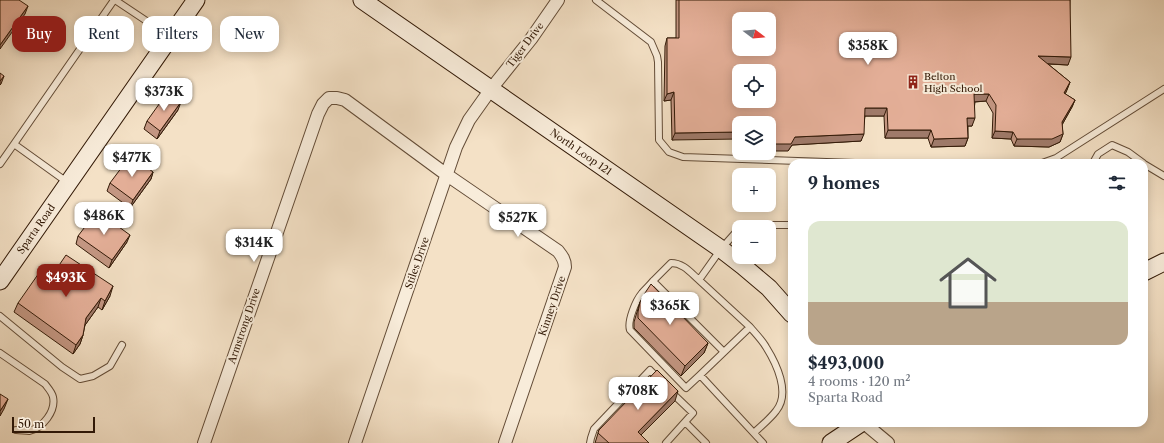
<!DOCTYPE html>
<meta charset="utf-8">
<style>
:root{--surface:#fff;--page:#f6f6f7;--text:#1f2937;--muted:#747a83;--line:#e0e1e3;--accent:#8f2418}
body{margin:0;font-family:"Libre Caslon Text",serif;background:var(--page);color:var(--text);height:100vh;display:flex;flex-direction:column;font-size:15px;white-space:nowrap}
*{box-sizing:border-box;margin:0}
p{font-size:13px;color:var(--muted)}
.icon{flex:none;width:22px;height:22px;fill:none;stroke:currentColor;stroke-width:2;stroke-linecap:round;stroke-linejoin:round}
.map{position:relative;flex:1;overflow:hidden}
.drawer{position:absolute;left:788px;top:159px;width:360px;height:268px;display:flex;flex-direction:column;background:var(--surface);border-radius:12px;box-shadow:0 2px 10px #0003}
.drawer>*{flex:none}
.banner{position:absolute;left:12px;top:16px;width:380px;height:36px;display:flex;gap:8px}
.needle{width:26px;rotate:106deg}
.buttons{position:absolute;left:732px;top:12px;display:grid;gap:8px}
.buttons a{display:grid;place-items:center;width:44px;height:44px;border-radius:8px;background:var(--surface);box-shadow:0 2px 10px #0003;font-size:20px}
.scale{position:absolute;left:12px;bottom:10px;width:83px;box-sizing:border-box;padding-left:4px;border:2px solid #331a07;border-top:0;font-size:11px;line-height:14px;white-space:nowrap;color:#331a07;-webkit-text-stroke:3px #f8ecda;paint-order:stroke}
.price{position:absolute;translate:-50% -34px;padding:0 9px;border-radius:8px;background:#fff;color:#222;font-size:13px;line-height:26px;filter:drop-shadow(0 1px 2px #0008)}
.price::after{content:'';position:absolute;left:50%;top:24px;width:12px;height:9px;margin-left:-6px;background:inherit;clip-path:polygon(0 0,100% 0,50% 100%)}
.price.active{background:var(--accent);color:#fff}
ul{padding:0;list-style:none}
li{display:grid;align-content:center;gap:8px;height:212px;padding:0 20px}
li+li{border-top:1px solid var(--line)}
li span{display:grid;place-items:center;height:124px;border-radius:12px;color:#555}
li>.icon{margin-inline-start:auto}
span .icon{width:72px;height:72px;fill:#fffc;stroke-width:1}
li b{font-size:17px}
h2{display:flex;justify-content:space-between;align-items:center;height:48px;padding:0 20px;font-size:17px}
.tag{padding:0 14px;border-radius:12px;background:var(--surface);box-shadow:0 2px 10px #0003;font-size:14px;line-height:36px}
.tag.active{background:var(--accent);color:#fff}
.map>svg:first-child{display:block}
.lines{fill:none;stroke-linecap:round;stroke-linejoin:round}
.lane-casing{stroke:#634c37;stroke-width:8}
.street-casing{stroke:#634c37;stroke-width:14}
.secondary-casing{stroke:#331a07;stroke-width:19}
.lane{stroke:#f8ecda;stroke-width:6}
.street{stroke:#f8ecda;stroke-width:12}
.secondary{stroke:#f8ecda;stroke-width:17}
.wall{fill:#c39682;stroke:#331a07}
.shaded-wall{fill:#9f7a6a;stroke:#331a07}
.building{fill:#e3ae97;stroke:#331a07;fill-rule:evenodd}
.labels{text-anchor:middle;dominant-baseline:central;stroke-width:4;stroke-linejoin:round;paint-order:stroke}
.street-label{font-size:10px;fill:#331a07;stroke:#f8ecda}
.poi-label{font-size:10px;fill:#331a07;stroke:#f8ecda;text-anchor:start}
</style>
<div class="map">
<svg width="1164" height="443" viewBox="0 0 1164 443">
<rect width="100%" height="100%" fill="#f4e1c6"/>
<filter id="stains"><feTurbulence type="fractalNoise" baseFrequency=".005" numOctaves="4"/><feColorMatrix values="0 0 0 0 .2 0 0 0 0 .09 0 0 0 0 .02 0 0 0 .5 -.17"/></filter>
<radialGradient id="worn" r=".72"><stop offset=".6" stop-color="#630" stop-opacity="0"/><stop offset="1" stop-color="#630" stop-opacity=".3"/></radialGradient>
<g class="lines">
<g class="lane-casing">
<path id="lane" d="M115,0L169,36
M596,0L651,42L657,56L658,62L659,140L669,152L683,157L855,163
M1042,163L1056,158L1164,89
M1093,163L1098,154L1112,145L1128,152L1143,163
M0,164L14,144
M1144,164L1164,176
M67,182L14,144L114,0
M745,227L750,225H792
M739,230L737,231L721,249L699,280L750,327L700,375L763,443
M699,280C690,272 683,263 671,263L653,281L724,352
M653,281C650,285 645,289 642,293C636,300 627,321 630,330L686,388L700,375
M0,316L62,367L80,379L93,376L110,366L122,345
M750,327C755,333 762,340 766,347C776,363 791,393 776,411C770,419 761,426 754,433
M0,353L45,384C48,388 52,392 53,397C56,411 43,428 29,431C25,431 21,430 16,430
M685,422L706,443
M590,443L591,438L594,429L650,370L659,379
M666,443L693,413L671,392"/>
</g>
<g class="street-casing">
<path id="street" d="M864,423L888,443
M204,443L318,114L323,104L329,98H337L345,100L447,175L558,251C562,256 565,260 565,267L505,443
M355,443L456,147L469,120L491,89L531,39L558,0"/>
</g>
<g class="secondary-casing">
<path id="secondary" d="M362,0L721,249L743,266L769,288L792,314
M1144,272L1164,262
M0,281L196,0
M831,443L861,423"/>
</g>
<use href="#lane" class="lane"/>
<use href="#street" class="street"/>
<use href="#secondary" class="secondary"/>
</g>
<path class="wall" d="M676,0H1070L1068,65L1048,64L1070,82L1065,94L1075,100L1072,107L1062,125L1063,134L1060,142L1049,147L1014,146L1011,139L992,138L993,113L986,101L975,102L972,126H968V138L965,146L931,147L928,138H885L884,116H865L861,141L792,145L788,151L769,123L672,140L671,100L664,101L665,46L667,38H676Z
M178,110L157,139L144,129L147,121Z
M153,172L151,179L130,208L107,191L110,183Z
M78,236L127,242L109,268L76,244Z
M49,280L110,296L102,310L98,307L85,325L83,335L80,344L73,354L14,312L18,303Z
M640,302L708,343L704,353L681,376L634,328V322Z
M675,401L641,435L649,443H595L599,430Z"/>
<path class="shaded-wall" d="M28,6L25,14L0,49V45Z
M1038,56L1071,57L1068,65L1036,63Z
M4,76L1,84L0,85V81Z
M1070,82L1067,90L1062,101L1064,93Z
M674,92L671,100L664,101L667,94Z
M974,94H989L986,101L972,102Z
M1075,100L1072,107L1059,130L1062,122Z
M181,102L178,110L157,139L160,131Z
M865,108H887L884,116H862Z
M967,118H975L972,126H965Z
M888,130H931L928,138H885Z
M995,131L1013,132L1011,139L992,138Z
M739,132V139L672,140L675,133Z
M864,134L861,141L792,145L788,151H769V144L795,137Z
M1063,134L1060,142L1049,147L1014,146L1017,139Z
M968,138L965,146L931,147L934,139Z
M153,172L151,179L130,208L133,200Z
M130,235L127,242L109,268L112,260Z
M113,286L110,296L102,310L105,301Z
M101,298L98,307L83,328L86,318Z
M83,335L80,344L73,354L76,345Z
M708,343L704,353L681,376L685,366Z
M678,391L675,401L634,442L638,432Z
M8,399L4,409L0,416V411Z"/>
<path class="building" d="M0,0H19L28,6L0,45Z
M679,0H1070L1071,57L1038,56L1070,82L1064,93L1075,100L1062,122L1063,134L1052,139H1017L1013,132L995,131L996,105L989,94H974L975,118H967L968,138L934,139L931,130H888L887,108H865L864,134L795,137L791,144H769V123H739V132L675,133L674,92L667,94V38H679ZM739,19H769V49H739ZM739,71H769V101H739Z
M0,73L4,76L0,81Z
M167,93L181,102L160,131L147,121Z
M131,155L153,172L133,200L110,183Z
M97,211L130,235L112,260L78,236Z
M66,255L113,286L105,301L101,298L86,318L83,335L76,345L18,303L39,273L49,280Z
M651,284L708,343L685,366L638,318V312L640,302L645,293Z
M657,370L678,391L638,432L649,443H609L598,433L599,430Z
M0,394L8,399L0,411Z"/>
<defs>
<g id="building-bare" transform="scale(1.08)"><path d="M-4-6H4V6H1V3H-1V6H-4ZM-2.5-4.3h1.7v1.8h-1.7ZM.8-4.3h1.7v1.8H.8ZM-2.5-1h1.7V.8h-1.7ZM.8-1h1.7V.8H.8Z" fill="#8f2418" stroke="#f8ecda" stroke-width="2.5" paint-order="stroke"/></g>
</defs>
<g fill-rule="evenodd">
<use href="#building-bare" x="913" y="82"/>
</g>
<g class="labels">
<g class="street-label">
<text transform="translate(525 45) rotate(-53)">Tiger Drive</text>
<text transform="translate(581 152) rotate(35)">North Loop 121</text>
<text transform="translate(36 229) rotate(-55)">Sparta Road</text>
<text transform="translate(417 263) rotate(-71)">Stiles Drive</text>
<text transform="translate(552 306) rotate(-71)">Kinney Drive</text>
<text transform="translate(244 326) rotate(-71)">Armstrong Drive</text>
</g>
<g class="poi-label">
<text x="924" y="76">Belton<tspan x="924" dy="12">High School</tspan></text>
</g>
</g>
<rect width="100%" height="100%" filter="url(#stains)"/>
<rect width="100%" height="100%" fill="url(#worn)"/>
</svg>
<div class="buttons">
<a><svg class="needle" viewBox="-14 -14 28 28"><path d="M0-13l5 13h-10z" fill="#e53935"/><path d="M0 13l5-13h-10z" fill="#747a83"/></svg></a>
<a><svg class="icon" aria-label="locate" viewBox="0 0 24 24"><circle cx="12" cy="12" r="6"/><path d="M12 2v4M12 18v4M2 12h4M18 12h4"/></svg></a>
<a><svg class="icon" aria-label="layers" viewBox="0 0 24 24"><path d="M12 4l9 5-9 5-9-5zM3 14l9 5 9-5"/></svg></a>
<a>+</a>
<a>−</a>
</div>
<div class="scale">50 m</div>
<b class="price" style="left:868px;top:66px">$358K</b>
<b class="price" style="left:164px;top:112px">$373K</b>
<b class="price" style="left:132px;top:178px">$477K</b>
<b class="price" style="left:104px;top:236px">$486K</b>
<b class="price" style="left:518px;top:238px">$527K</b>
<b class="price" style="left:254px;top:263px">$314K</b>
<b class="price active" style="left:66px;top:298px">$493K</b>
<b class="price" style="left:670px;top:326px">$365K</b>
<b class="price" style="left:638px;top:411px">$708K</b>
<div class="banner">
<a class="tag active">Buy</a>
<a class="tag">Rent</a>
<a class="tag">Filters</a>
<a class="tag">New</a>
</div>
<section class="drawer">
<h2>9 homes<svg class="icon" aria-label="filters" viewBox="0 0 24 24"><path d="M4 7h16M4 17h16"/><circle cx="9" cy="7" r="2"/><circle cx="15" cy="17" r="2"/></svg></h2>
<ul>
<li><span style="background:linear-gradient(#dfe7d0 65%,#b9a48a 0)"><svg class="icon" aria-label="home" viewBox="0 0 24 24"><path d="M3 11l9-7 9 7M6 9v11h12V9"/></svg></span><div><b>$493,000</b><p>4 rooms · 120 m²</p><p>Sparta Road</p></div></li>
</ul>
</section>
</div>
